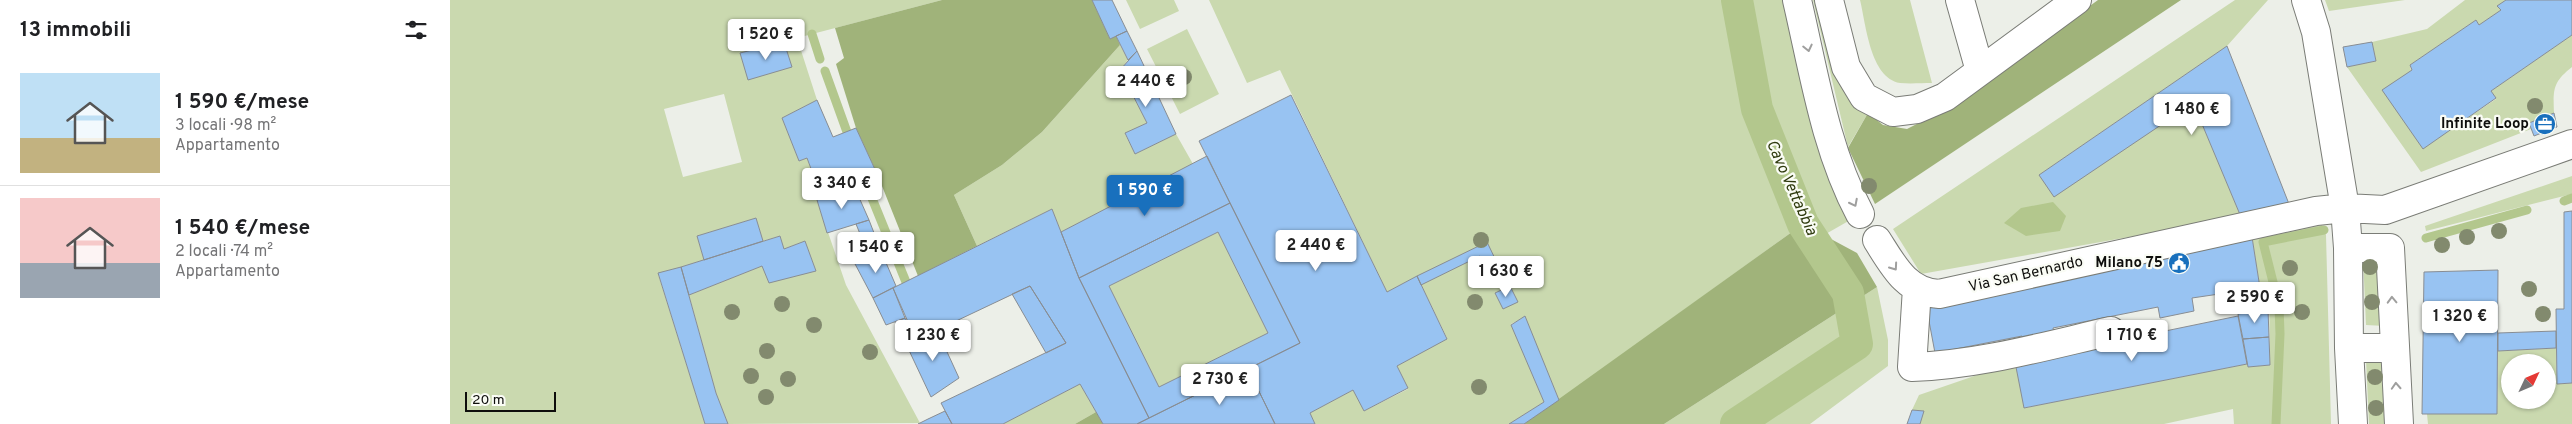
<!DOCTYPE html>
<html lang="it">
<meta charset="utf-8">
<style>
:root{--surface:#fff;--page:#f6f6f6;--text:#202124;--muted:#757577;--line:#e0e0e0;--accent:#1970bd}
body{margin:0;font-family:Overpass,sans-serif;background:var(--page);color:var(--text);height:100vh;display:flex;flex-direction:column;font-size:19px;white-space:nowrap}
*{box-sizing:border-box;margin:0}
p{font-size:16px;color:var(--muted)}
.icon{flex:none;width:28px;height:28px;fill:none;stroke:currentColor;stroke-width:2;stroke-linecap:round;stroke-linejoin:round}
.map{position:relative;flex:1;overflow:hidden}
.panel{display:flex;flex-direction:column;background:var(--surface);width:450px}
.panel>*{flex:none}
.needle{width:32px;rotate:46deg}
.tools{position:absolute;left:2051px;top:354px;display:grid;gap:10px}
.tools a{display:grid;place-items:center;width:55px;height:55px;border-radius:50%;background:var(--surface);box-shadow:0 1px 4px #0004;font-size:25px}
.scale{position:absolute;left:15px;bottom:12px;width:91px;box-sizing:border-box;padding-left:5px;border:2px solid #0e0e0c;border-top:0;font-size:14px;line-height:18px;white-space:nowrap;color:#0e0e0c;-webkit-text-stroke:4px #fafcf5;paint-order:stroke}
.price{position:absolute;translate:-50% -42px;padding:0 11px;border-radius:5px;background:#fff;color:#222;font-size:16px;line-height:32px;filter:drop-shadow(0 1px 2px #0008)}
.price::after{content:'';position:absolute;left:50%;top:30px;width:15px;height:11px;margin-left:-8px;background:inherit;clip-path:polygon(0 0,100% 0,50% 100%)}
.price.selected{background:var(--accent);color:#fff}
ul{padding:0;list-style:none}
li{display:flex;align-items:center;gap:15px;height:125px;padding:0 20px}
li+li{border-top:1px solid var(--line)}
li span{display:grid;place-items:center;flex:none;width:140px;height:100px;border-radius:0px;color:#555}
li>.icon{margin-inline-start:auto}
span .icon{width:60px;height:60px;fill:#fffc;stroke-width:1}
li b{font-size:21px}
h2{display:flex;justify-content:space-between;align-items:center;height:60px;padding:0 20px;font-size:21px}
main{display:flex;flex:1;min-height:0}
.map>svg:first-child{display:block}
.green{fill:#cad9af;fill-rule:evenodd}
.forest{fill:#a0b37a}
.water{fill:#b3c78d}
.lines{fill:none;stroke-linecap:round;stroke-linejoin:round}
.stream{stroke:#b3c78d;stroke-width:9}
.canal{stroke:#b3c78d;stroke-width:32}
.building{fill:#98c3f2;stroke:#888d93;fill-rule:evenodd}
.minor-casing{stroke:#7a7c76;stroke-width:30}
.minor{stroke:#fff;stroke-width:28}
.tree{fill:#828a6e}
.oneway{stroke:#9f9f9e}
.labels{text-anchor:middle;dominant-baseline:central;stroke-width:4.5;stroke-linejoin:round;paint-order:stroke}
.poi-label{font-size:15px;font-weight:bold;fill:#0e0e0c;stroke:#fafcf5;text-anchor:end}
.street-label{font-size:15px;fill:#0e0e0c;stroke:#fafcf5}
.water-label{font-size:16px;font-style:italic;fill:#2f3b0f;stroke:#fafcf5}
</style>
<main>
<section class="panel">
<h2>13 immobili<svg class="icon" aria-label="filters" viewBox="0 0 24 24"><path d="M4 7h16M4 17h16"/><circle cx="9" cy="7" r="2"/><circle cx="15" cy="17" r="2"/></svg></h2>
<ul>
<li><span style="background:linear-gradient(#bfe0f5 65%,#c2b280 0)"><svg class="icon" aria-label="home" viewBox="0 0 24 24"><path d="M3 11l9-7 9 7M6 9v11h12V9"/></svg></span><div><b>1 590 €/mese</b><p>3 locali · 98 m²</p><p>Appartamento</p></div></li>
<li><span style="background:linear-gradient(#f6c9c9 65%,#9aa5b1 0)"><svg class="icon" aria-label="home" viewBox="0 0 24 24"><path d="M3 11l9-7 9 7M6 9v11h12V9"/></svg></span><div><b>1 540 €/mese</b><p>2 locali · 74 m²</p><p>Appartamento</p></div></li>
</ul>
</section>
<div class="map">
<svg width="2122" height="424" viewBox="0 0 2122 424">
<rect width="100%" height="100%" fill="#ecefe8"/>
<path class="green" d="M0,0H492L347,38L367,100L332,118L349,161L357,158L372,198L367,200L396,285L470,423L278,424L266,393L239,295L312,266L366,271L355,241L334,249L330,236L313,241L306,218L247,236L254,260L208,274L255,424H0ZM334,42L342,67L291,53ZM274,94L292,162L233,177L214,109Z
M676,0H724L729,11L690,29Z
M759,0H1339L1402,219L1374,235L1353,224L1109,400L1075,317L1061,324L1094,402L1059,424H865L860,413L903,390L914,411L958,389L947,366L997,338L967,276L937,292L830,70L797,83Z
M1363,0H1371L1418,113L1398,147Z
M1410,0H1460L1482,83C1472,83 1460,84 1450,83C1420,78 1416,24 1410,0Z
M1785,0H1818L1777,46L1589,175L1751,98L1760,120L1752,124L1791,217L1471,274L1443,229Z
M1875,0H1955L1879,11Z
M2015,0H2056L2048,6L2051,10L2029,25L2026,20L1960,65L1973,148L2046,99L2041,91L2122,35V67C2103,82 2103,89 2104,113L2079,123L2081,129L1971,172L1897,67L1926,61L1922,42L1977,29Z
M737,29L769,94L730,114L697,49Z
M670,45L678,60L670,70L697,123L675,134L685,154L726,134L743,164L611,232L602,209L527,246L504,195L552,165L592,132Z
M2122,176V194L1976,231L1975,226Z
M1872,225L1876,235L1881,424H1784L1783,409L1714,424H1470L1473,411L1462,410L1469,395L1565,362L1575,408L1797,364L1798,367L1820,365L1819,287L1810,288L1802,237Z
M768,232L818,333L709,387L659,286Z
M1913,257L1933,258L1935,326L1916,325Z
M1427,287L1438,340V366L1360,424H1214Z
M2106,348L2107,384L2122,383V424H1978L1977,414H2047L2048,351ZM2060,362H2098V400H2060Z
M1916,360H1936L1938,424H1919Z
M630,384L646,412L625,424H553Z"/>
<path class="forest" d="M492,0H642L660,39L666,36L670,45L592,132L552,165L504,195L527,246L468,276L428,176L406,128L386,64L394,58L385,28Z
M1648,0H1731L1425,204L1398,148L1418,113L1433,125L1457,129L1504,105Z
M1353,224L1407,253L1427,287L1214,424H1074Z
M646,412L653,424H625Z"/>
<path class="water" d="M1603,202L1616,216L1610,231L1576,236L1554,223L1571,208Z"/>
<g class="lines">
<path class="stream" d="M362,34L370,59
M375,71L397,132
M415,181L456,282
M2114,201L2122,198
M1976,238L2077,210
M1826,424L1830,334L1829,306L1813,242L1874,230"/>
<path class="canal" d="M1286,424L1407,344L1398,293L1353,224L1307,109L1287,0"/>
</g>
<path class="building" d="M642,0H662L677,31L660,39Z
M2056,0H2122V35L2041,91L2046,98L1973,149L1932,90L1962,70L1960,65L2026,20L2029,25L2051,10L2047,6Z
M677,31L687,51L678,60L666,36Z
M334,42L342,67L298,80L290,53Z
M1922,42L1926,61L1897,67L1893,47Z
M1777,46L1839,204L1791,217L1752,124L1760,120L1751,98L1604,197L1589,175Z
M687,51L726,134L685,154L675,133L697,123L670,70Z
M841,95L937,292L967,276L997,339L947,366L958,388L914,411L903,390L860,413L865,424H825L798,369L850,343L749,141Z
M367,100L383,137L406,128L428,176L372,198L357,158L349,161L332,118Z
M2104,113L2107,127L2084,136L2079,123Z
M757,156L780,203L629,278L611,232Z
M404,186L419,220L377,233L367,200Z
M780,203L850,343L699,418L629,278ZM768,232L818,333L709,387L659,286Z
M602,209L629,278L699,418L687,424H653L630,384L553,424H502L491,403L616,343L580,286L466,340L443,288Z
M2122,211V383L2107,384L2106,309H2114V212Z
M306,218L313,241L254,260L247,236Z
M419,220L431,251L419,256L406,224Z
M330,236L334,249L355,241L366,271L319,283L312,266L239,295L231,267Z
M1802,237L1810,288L1742,298L1744,311L1710,318L1708,307L1603,328L1606,341L1574,347L1572,336L1485,353L1476,305Z
M1037,242L1050,269L1039,274L1030,256L971,285L967,276Z
M431,251L446,286L423,298L404,262Z
M231,267L266,393L278,424H255L208,273Z
M2048,270L2047,414H1972L1974,272Z
M580,286L616,343L596,353L562,294Z
M1060,286L1068,302L1053,309L1045,293Z
M1819,286L1820,309L1784,313L1780,292Z
M443,288L455,318L436,325L423,298Z
M1818,309L1819,337L1793,339L1788,314Z
M1075,316L1109,400L1074,424H1059L1094,402L1061,325Z
M1788,316L1797,364L1574,408L1565,362Z
M455,318L466,340L456,344L445,322Z
M487,330L509,378L481,397L456,344Z
M2106,331V348L2048,351V333Z
M1819,337L1820,365L1798,367L1793,339Z
M798,369L825,424H687Z
M1462,410L1474,411L1470,424H1457Z
M495,411L502,424H468L478,419Z"/>
<g class="lines">
<g class="minor-casing">
<path id="minor" d="M1347,0C1364,73 1375,148 1410,214
M1379,0L1396,67L1414,97L1443,112L1467,109L1495,97L1627,0
M1510,0L1530,71
M1856,0L1866,32L1895,208L1898,248L1899,348L1903,424
M1427,240C1443,265 1456,292 1489,294L1866,211L1895,208L1935,210L2122,144
M1898,248H1940L1949,424
M1467,288L1462,367C1529,365 1595,346 1661,331
M1899,348H1944"/>
</g>
<use href="#minor" class="minor"/>
</g>
<g class="tree">
<circle cx="734" cy="77" r="8"/>
<circle cx="2085" cy="106" r="8"/>
<circle cx="1419" cy="186" r="8"/>
<circle cx="2049" cy="231" r="8"/>
<circle cx="2017" cy="237" r="8"/>
<circle cx="1031" cy="240" r="8"/>
<circle cx="1992" cy="245" r="8"/>
<circle cx="1920" cy="267" r="8"/>
<circle cx="1840" cy="268" r="8"/>
<circle cx="2079" cy="289" r="8"/>
<circle cx="1025" cy="302" r="8"/>
<circle cx="1922" cy="302" r="8"/>
<circle cx="332" cy="304" r="8"/>
<circle cx="282" cy="312" r="8"/>
<circle cx="1852" cy="312" r="8"/>
<circle cx="2093" cy="314" r="8"/>
<circle cx="364" cy="325" r="8"/>
<circle cx="317" cy="351" r="8"/>
<circle cx="420" cy="352" r="8"/>
<circle cx="301" cy="376" r="8"/>
<circle cx="1925" cy="377" r="8"/>
<circle cx="338" cy="379" r="8"/>
<circle cx="1029" cy="387" r="8"/>
<circle cx="316" cy="397" r="8"/>
<circle cx="1926" cy="408" r="8"/>
</g>
<defs><path id="oneway-chevron" d="M-2-3.5L2.5 0L-2 3.5" fill="none" stroke-width="1.6" stroke-linecap="round" stroke-linejoin="round" transform="scale(1.25)"/></defs>
<g class="oneway">
<use href="#oneway-chevron" transform="translate(1358 48) rotate(77)"/>
<use href="#oneway-chevron" transform="translate(1404 203) rotate(63)"/>
<use href="#oneway-chevron" transform="translate(1444 267) rotate(55)"/>
<use href="#oneway-chevron" transform="translate(1942 300) rotate(-92)"/>
<use href="#oneway-chevron" transform="translate(1946 386) rotate(-93)"/>
</g>
<defs>
<g id="office-disc" transform="scale(1.125)"><circle r="9.5" fill="#1970bd" stroke="#fafcf5"/><path d="M-6-3h4V-5.5h4V-3h4V5H-6ZM-1-4.5V-3h2v-1.5ZM-6 0V1H6V0Z" fill="#fff"/></g>
<g id="civic-disc" transform="scale(1.125)"><circle r="9.5" fill="#1970bd" stroke="#fafcf5"/><path d="M-.6-6.5H3V-4.5H.6V-3L4-1V1h2V6H-6V1h2V-1L-.6-3ZM-1.2 2.5V6h2.4V2.5Z" fill="#fff"/></g>
</defs>
<g fill-rule="evenodd">
<use href="#office-disc" x="2095" y="124"/>
<use href="#civic-disc" x="1729" y="263"/>
</g>
<g class="labels">
<g class="poi-label">
<text x="2079" y="124">Infinite Loop</text>
<text x="1713" y="263">Milano 75</text>
</g>
<g class="street-label">
<text transform="translate(1576 275) rotate(-13)">Via San Bernardo</text>
</g>
<g class="water-label">
<text transform="translate(1341 188) rotate(66)">Cavo Vettabbia</text>
</g>
</g>
</svg>
<div class="tools">
<a><svg class="needle" viewBox="-14 -14 28 28"><path d="M0-13l5 13h-10z" fill="#e53935"/><path d="M0 13l5-13h-10z" fill="#757577"/></svg></a>
</div>
<div class="scale">20 m</div>
<b class="price" style="left:316px;top:61px">1 520 €</b>
<b class="price" style="left:696px;top:108px">2 440 €</b>
<b class="price" style="left:1742px;top:136px">1 480 €</b>
<b class="price" style="left:392px;top:210px">3 340 €</b>
<b class="price selected" style="left:695px;top:217px">1 590 €</b>
<b class="price" style="left:866px;top:272px">2 440 €</b>
<b class="price" style="left:426px;top:274px">1 540 €</b>
<b class="price" style="left:1056px;top:298px">1 630 €</b>
<b class="price" style="left:1805px;top:324px">2 590 €</b>
<b class="price" style="left:2010px;top:343px">1 320 €</b>
<b class="price" style="left:483px;top:362px">1 230 €</b>
<b class="price" style="left:1682px;top:362px">1 710 €</b>
<b class="price" style="left:770px;top:406px">2 730 €</b>
</div>
</main>
